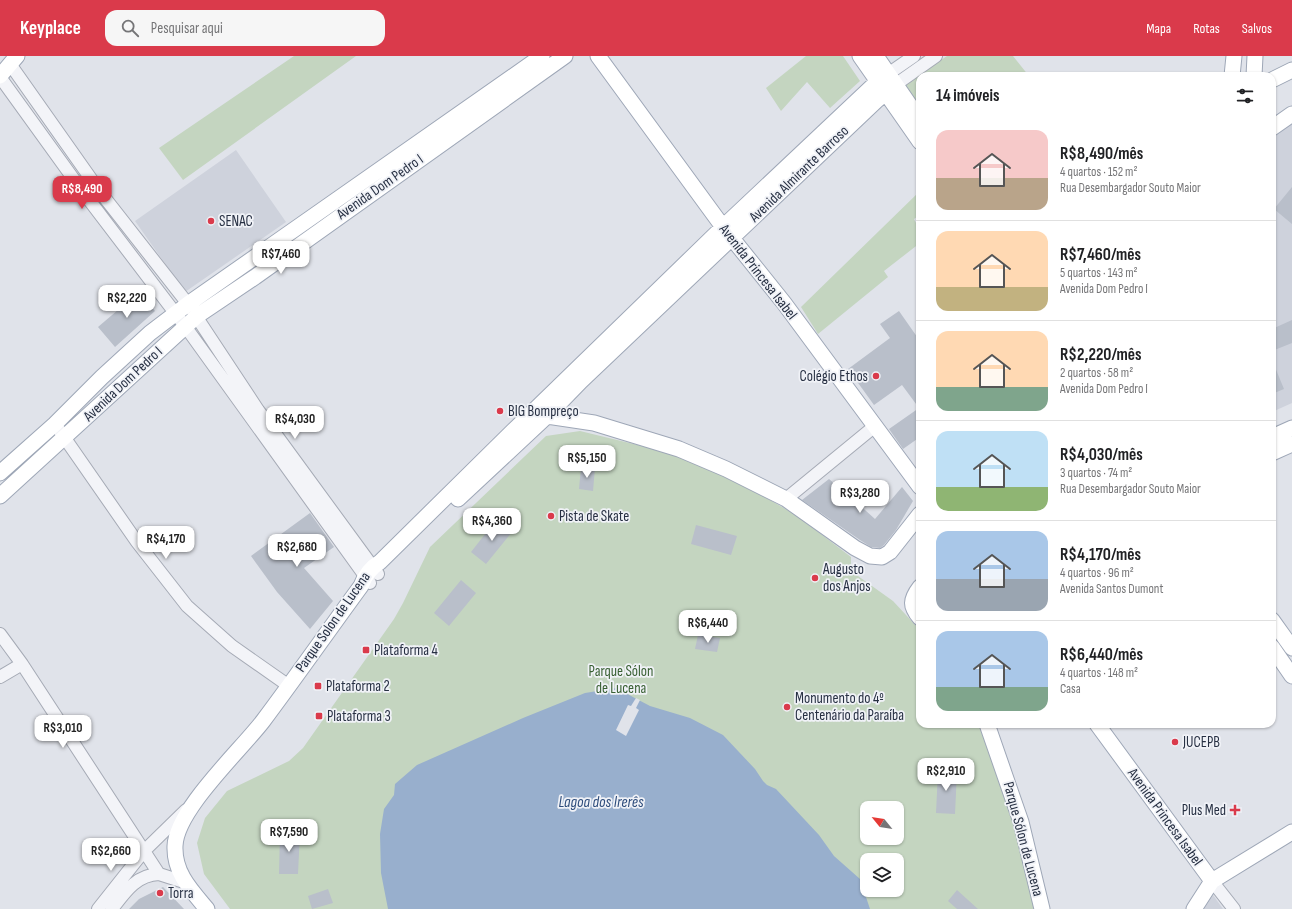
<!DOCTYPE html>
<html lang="pt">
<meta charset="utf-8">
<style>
:root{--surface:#fff;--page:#f6f6f6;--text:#202124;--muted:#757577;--line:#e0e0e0;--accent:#da3a4b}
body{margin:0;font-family:"Sofia Sans Condensed",sans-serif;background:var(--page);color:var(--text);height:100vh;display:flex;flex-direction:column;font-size:15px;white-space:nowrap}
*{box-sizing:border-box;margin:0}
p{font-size:13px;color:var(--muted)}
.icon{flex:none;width:22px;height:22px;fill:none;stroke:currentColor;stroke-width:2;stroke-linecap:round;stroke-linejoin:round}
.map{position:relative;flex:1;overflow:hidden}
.side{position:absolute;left:916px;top:16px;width:360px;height:656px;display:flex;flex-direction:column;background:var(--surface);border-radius:12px;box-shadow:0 1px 3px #0004}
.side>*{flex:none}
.needle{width:26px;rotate:300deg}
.tools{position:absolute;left:860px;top:745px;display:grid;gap:8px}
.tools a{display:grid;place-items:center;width:44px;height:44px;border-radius:8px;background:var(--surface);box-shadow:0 1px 3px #0004;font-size:20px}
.price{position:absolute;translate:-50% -34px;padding:0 9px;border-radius:8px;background:#fff;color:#222;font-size:13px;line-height:26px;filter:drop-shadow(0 1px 2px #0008)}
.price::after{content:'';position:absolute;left:50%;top:24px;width:12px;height:9px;margin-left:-6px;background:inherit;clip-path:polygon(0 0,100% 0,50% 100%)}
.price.on{background:var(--accent);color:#fff}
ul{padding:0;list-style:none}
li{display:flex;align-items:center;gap:12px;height:100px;padding:0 20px}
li+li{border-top:1px solid var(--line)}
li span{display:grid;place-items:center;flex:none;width:112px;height:80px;border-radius:12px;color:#555}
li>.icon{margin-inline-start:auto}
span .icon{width:48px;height:48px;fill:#fffc;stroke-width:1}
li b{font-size:17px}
h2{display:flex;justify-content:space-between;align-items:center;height:48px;padding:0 20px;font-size:17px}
header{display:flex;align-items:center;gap:24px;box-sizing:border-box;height:56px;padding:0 20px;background:var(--accent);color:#fff}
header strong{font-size:19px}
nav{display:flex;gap:22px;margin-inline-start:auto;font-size:14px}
.search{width:280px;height:36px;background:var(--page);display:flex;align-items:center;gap:10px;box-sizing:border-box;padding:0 14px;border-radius:12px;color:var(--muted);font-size:15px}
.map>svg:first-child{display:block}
.built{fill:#ced2dc}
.green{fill:#c4d5c0;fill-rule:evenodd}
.water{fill:#98afcd}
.pier{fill:#e0e3ea}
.building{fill:#b9bfca}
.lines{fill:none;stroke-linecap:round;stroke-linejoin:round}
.minor-casing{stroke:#a5aab5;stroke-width:14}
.major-casing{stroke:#9ea7b7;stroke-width:17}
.minor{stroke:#f3f4f8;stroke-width:12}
.major{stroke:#fff;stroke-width:15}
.poi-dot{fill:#da3a4b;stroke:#f0f2f7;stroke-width:1.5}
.labels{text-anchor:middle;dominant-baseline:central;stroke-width:3.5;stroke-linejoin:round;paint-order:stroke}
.street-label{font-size:15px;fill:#273043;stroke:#f0f2f7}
.poi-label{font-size:15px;fill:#273043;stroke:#f0f2f7;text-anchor:start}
.park-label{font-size:15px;fill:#396033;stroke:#f0f2f7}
.water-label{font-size:16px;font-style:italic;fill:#2d4c7b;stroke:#f0f2f7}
</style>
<header>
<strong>Keyplace</strong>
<div class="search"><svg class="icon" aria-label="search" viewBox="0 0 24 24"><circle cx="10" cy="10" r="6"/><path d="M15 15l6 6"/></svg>Pesquisar aqui</div>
<nav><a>Mapa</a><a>Rotas</a><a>Salvos</a></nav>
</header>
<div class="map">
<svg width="1292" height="853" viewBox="0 0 1292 853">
<rect width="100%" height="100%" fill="#e0e3ea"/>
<path class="built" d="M1292,60V347L1272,356V74Z
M236,94L286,166L185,236L135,165Z
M1213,839L1223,853H1204Z"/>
<path class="green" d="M294,0H356L183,124L159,92Z
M806,0H843L860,25L830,52L807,26L781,55L766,32Z
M947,0H1013L1029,20H920V51L904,29Z
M920,135V159L914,163L920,175V187L884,215L888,221L818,278L801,251Z
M580,375L675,398L737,425L796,459L851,501V515L893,545L920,574V668H984L1026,795L1038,853H230L204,818L197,787L205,762L227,735L289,705L303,692L394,563L403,547L430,491L546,380ZM867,752H897V782H867ZM867,804H897V834H867Z"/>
<path class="water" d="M616,632L650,650L690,662L723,679L755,713L763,725L767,729L776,733L819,779L834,800L860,823L870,853H388L381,817L380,778L384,753L394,739L395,728L417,709L523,662L585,637Z"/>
<path class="pier" d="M636,642L640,644L636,652L639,654L626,680L616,674L628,649L631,650Z"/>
<path class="building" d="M1292,131V168L1274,153Z
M139,236L155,255L115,291L98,271Z
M899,255L920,285V381L903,393L889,373L919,352L902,329L874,349L848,313L890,282L880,268Z
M1292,264V287L1272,295V273Z
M1272,304L1284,333L1272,338Z
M581,411L595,412L593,435L579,433Z
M829,423L865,454L875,463L902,431L913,445L896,474L884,489L880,492L871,491L860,484L802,444Z
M310,457L334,491L304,512L333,545L310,573L277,536L251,500Z
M497,463L512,476L486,508L471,496Z
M696,469L737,480L731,499L691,488Z
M461,524L476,537L449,570L434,557Z
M698,579L720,582L717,596L695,593Z
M938,715L957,716L955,758L936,757Z
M280,776H300L298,818H279Z
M163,831L184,853H129L139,843Z
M328,833L333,847L312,853L308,840Z
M957,834L978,853H957L948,845Z"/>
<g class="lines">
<g class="minor-casing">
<path id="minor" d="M10,8L101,137L188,248L258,354L378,518
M888,18L914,0
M0,21L83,136L185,270L370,527
M895,29L936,0
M55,368L137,486L187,550L232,590L289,630
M786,443L875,370
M0,578L22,608L159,818L184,826
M0,621L22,608
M1212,825L1234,853
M98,853L144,795L186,754
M112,853C125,836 136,819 159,818"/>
</g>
<g class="major-casing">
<path id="major" d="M598,0L723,171L784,247L920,431
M860,0L920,86
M876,0L920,64
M0,20L17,0
M1232,20L1234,0
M1254,20L1255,0
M1272,24L1292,14
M1272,72L1292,58
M547,360L581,325L876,45L895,29
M1272,381L1292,372
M1272,397L1292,388
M0,417L55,368L102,321L150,277L188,248L542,0
M0,440L197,260L255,221L565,0
M458,443L547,360L594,367L679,393L726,413L786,443L855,492L870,500L882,501L890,496L920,458
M920,531C910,544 910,550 920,562
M1272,564L1292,592
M1272,591L1292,620
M987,668L1021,766L1042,853
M1097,668L1212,825
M207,853C191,834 174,817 175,790C176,754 240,695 263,665C296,621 328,575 361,530C365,519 370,512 380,506L517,371L723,171L878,25L888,18
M1194,853L1212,825L1292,776"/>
</g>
<use href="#minor" class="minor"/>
<use href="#major" class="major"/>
</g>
<g class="poi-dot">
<circle cx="211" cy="165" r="4"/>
<circle cx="876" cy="320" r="4"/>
<circle cx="500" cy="355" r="4"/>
<circle cx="551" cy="460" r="4"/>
<circle cx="815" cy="522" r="4"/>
<rect x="362" y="590" width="8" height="8" rx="2"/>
<rect x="314" y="626" width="8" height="8" rx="2"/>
<circle cx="787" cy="651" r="4"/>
<rect x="315" y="656" width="8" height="8" rx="2"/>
<circle cx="1175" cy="686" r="4"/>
<path d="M1233 748h4v4h4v4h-4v4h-4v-4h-4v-4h4z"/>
<circle cx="160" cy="837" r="4"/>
</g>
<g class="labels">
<g class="street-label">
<text transform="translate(799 118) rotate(-44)">Avenida Almirante Barroso</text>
<text transform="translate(380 131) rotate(-35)">Avenida Dom Pedro I</text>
<text transform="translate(758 216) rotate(52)">Avenida Princesa Isabel</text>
<text transform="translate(123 328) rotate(-43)">Avenida Dom Pedro I</text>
<text transform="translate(333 566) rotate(-55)">Parque Solon de Lucena</text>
<text transform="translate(1165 761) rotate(54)">Avenida Princesa Isabel</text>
<text transform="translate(1023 783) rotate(75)">Parque Sólon de Lucena</text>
</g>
<g class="poi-label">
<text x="219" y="165">SENAC</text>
<text x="868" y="320" text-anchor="end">Colégio Ethos</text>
<text x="508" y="355">BIG Bompreço</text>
<text x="559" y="460">Pista de Skate</text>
<text x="823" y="513">Augusto<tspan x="823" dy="17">dos Anjos</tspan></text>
<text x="374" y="594">Plataforma 4</text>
<text x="326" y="630">Plataforma 2</text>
<text x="795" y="642">Monumento do 4º<tspan x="795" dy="17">Centenário da Paraíba</tspan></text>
<text x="327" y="660">Plataforma 3</text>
<text x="1183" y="686">JUCEPB</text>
<text x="1226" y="754" text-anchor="end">Plus Med</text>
<text x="168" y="837">Torra</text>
</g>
<g class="park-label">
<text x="621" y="615">Parque Sólon<tspan x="621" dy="17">de Lucena</tspan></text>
</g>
<g class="water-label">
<text x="601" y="746">Lagoa dos Irerês</text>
</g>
</g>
</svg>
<div class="tools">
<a><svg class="needle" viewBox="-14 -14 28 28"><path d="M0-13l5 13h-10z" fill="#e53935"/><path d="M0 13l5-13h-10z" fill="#757577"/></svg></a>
<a><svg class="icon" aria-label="layers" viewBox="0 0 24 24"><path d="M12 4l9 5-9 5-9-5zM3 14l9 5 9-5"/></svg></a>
</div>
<b class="price on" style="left:82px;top:154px">R$8,490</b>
<b class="price" style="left:281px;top:219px">R$7,460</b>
<b class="price" style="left:127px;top:263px">R$2,220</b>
<b class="price" style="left:295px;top:384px">R$4,030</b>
<b class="price" style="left:587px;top:423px">R$5,150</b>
<b class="price" style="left:860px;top:458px">R$3,280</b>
<b class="price" style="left:492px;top:486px">R$4,360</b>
<b class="price" style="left:166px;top:504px">R$4,170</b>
<b class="price" style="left:297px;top:512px">R$2,680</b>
<b class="price" style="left:708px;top:588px">R$6,440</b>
<b class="price" style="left:63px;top:693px">R$3,010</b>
<b class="price" style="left:946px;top:736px">R$2,910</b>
<b class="price" style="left:289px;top:797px">R$7,590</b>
<b class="price" style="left:111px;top:816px">R$2,660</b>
<section class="side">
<h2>14 imóveis<svg class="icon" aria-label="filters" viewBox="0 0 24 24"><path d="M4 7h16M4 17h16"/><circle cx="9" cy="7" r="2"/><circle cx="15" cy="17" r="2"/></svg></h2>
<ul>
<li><span style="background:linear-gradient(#f6c9c9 60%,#b9a48a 0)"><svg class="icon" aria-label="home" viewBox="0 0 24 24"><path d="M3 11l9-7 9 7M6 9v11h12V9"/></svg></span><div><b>R$8,490/mês</b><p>4 quartos · 152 m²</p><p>Rua Desembargador Souto Maior</p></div></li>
<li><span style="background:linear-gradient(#ffd9b3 70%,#c2b280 0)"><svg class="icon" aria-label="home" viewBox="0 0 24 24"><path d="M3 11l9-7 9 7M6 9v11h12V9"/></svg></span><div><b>R$7,460/mês</b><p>5 quartos · 143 m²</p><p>Avenida Dom Pedro I</p></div></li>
<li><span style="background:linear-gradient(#ffd9b3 70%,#7fa58c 0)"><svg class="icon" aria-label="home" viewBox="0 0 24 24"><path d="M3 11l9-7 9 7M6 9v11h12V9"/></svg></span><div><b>R$2,220/mês</b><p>2 quartos · 58 m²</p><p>Avenida Dom Pedro I</p></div></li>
<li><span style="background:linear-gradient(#bfe0f5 70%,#8fb573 0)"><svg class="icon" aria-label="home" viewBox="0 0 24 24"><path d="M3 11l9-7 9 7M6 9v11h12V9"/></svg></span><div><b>R$4,030/mês</b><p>3 quartos · 74 m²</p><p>Rua Desembargador Souto Maior</p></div></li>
<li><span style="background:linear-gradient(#a9c7e8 60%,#9aa5b1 0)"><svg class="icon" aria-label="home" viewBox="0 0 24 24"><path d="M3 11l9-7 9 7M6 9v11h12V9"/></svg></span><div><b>R$4,170/mês</b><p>4 quartos · 96 m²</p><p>Avenida Santos Dumont</p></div></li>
<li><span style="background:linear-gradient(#a9c7e8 70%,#7fa58c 0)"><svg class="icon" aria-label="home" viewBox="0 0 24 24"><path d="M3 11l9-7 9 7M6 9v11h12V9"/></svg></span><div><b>R$6,440/mês</b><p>4 quartos · 148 m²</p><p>Casa</p></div></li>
</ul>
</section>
</div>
